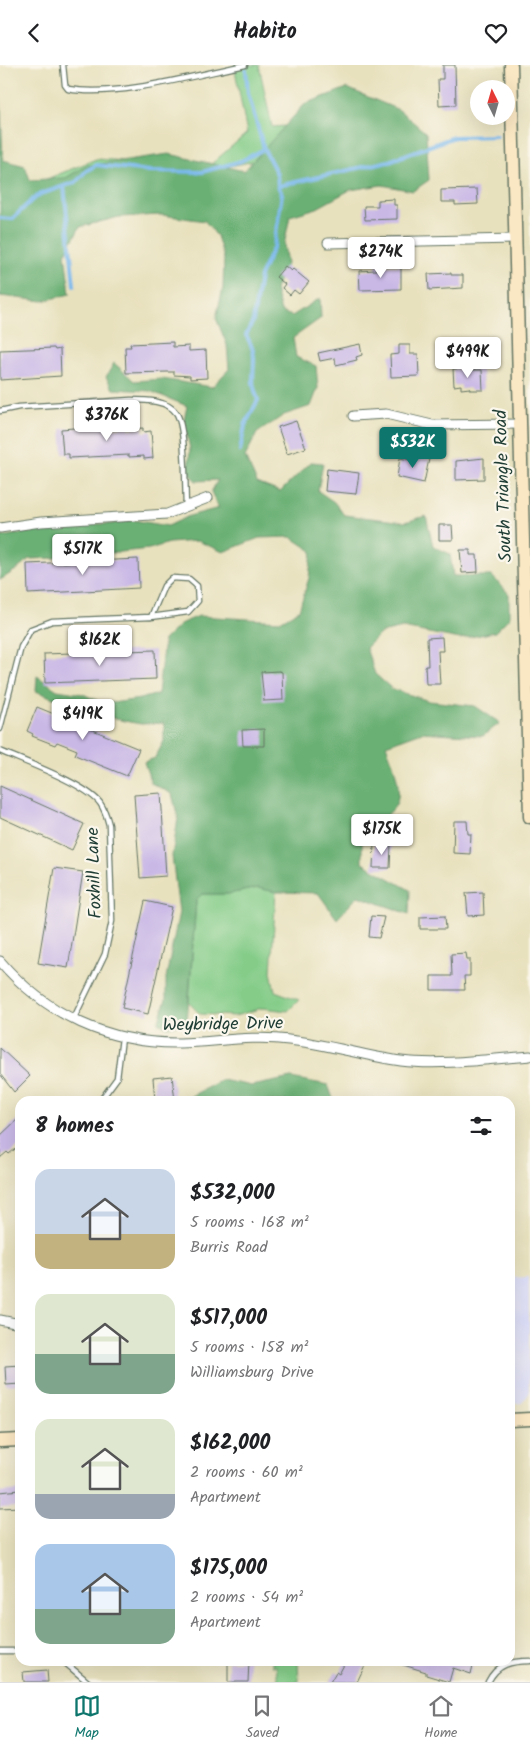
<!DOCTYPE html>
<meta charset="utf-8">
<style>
:root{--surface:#fff;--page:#f6f6f6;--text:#202124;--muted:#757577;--line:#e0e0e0;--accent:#0f766e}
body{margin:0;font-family:Kalam,sans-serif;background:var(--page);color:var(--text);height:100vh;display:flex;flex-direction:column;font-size:19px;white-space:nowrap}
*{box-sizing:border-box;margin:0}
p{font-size:16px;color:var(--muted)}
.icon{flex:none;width:28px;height:28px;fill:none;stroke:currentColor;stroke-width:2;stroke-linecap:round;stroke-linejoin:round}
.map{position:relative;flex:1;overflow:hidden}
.sheet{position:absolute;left:15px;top:1031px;width:500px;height:570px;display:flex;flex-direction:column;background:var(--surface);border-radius:15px;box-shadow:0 5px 20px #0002}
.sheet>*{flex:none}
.needle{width:32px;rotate:355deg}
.fabs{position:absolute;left:470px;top:15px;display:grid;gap:10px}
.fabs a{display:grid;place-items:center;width:45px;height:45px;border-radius:50%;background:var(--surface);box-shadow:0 5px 20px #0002;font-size:25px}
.price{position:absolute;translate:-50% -42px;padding:0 11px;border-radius:5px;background:#fff;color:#222;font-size:16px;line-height:32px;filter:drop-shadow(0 1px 2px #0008)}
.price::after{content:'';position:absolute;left:50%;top:30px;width:15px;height:11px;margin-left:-8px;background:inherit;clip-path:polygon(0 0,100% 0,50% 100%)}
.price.on{background:var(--accent);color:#fff}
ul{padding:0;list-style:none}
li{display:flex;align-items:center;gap:15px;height:125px;padding:0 20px}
li span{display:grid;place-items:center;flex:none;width:140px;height:100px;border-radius:15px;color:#555}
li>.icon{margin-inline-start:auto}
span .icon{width:60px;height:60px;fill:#fffc;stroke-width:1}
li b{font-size:21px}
h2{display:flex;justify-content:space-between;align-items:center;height:60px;padding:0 20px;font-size:21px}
header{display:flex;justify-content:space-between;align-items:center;height:65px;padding:0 20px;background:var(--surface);font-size:22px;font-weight:700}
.tab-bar{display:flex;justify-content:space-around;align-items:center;height:70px;border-top:1px solid var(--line);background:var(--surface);font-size:14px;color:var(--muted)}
.tab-bar a{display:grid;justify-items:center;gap:2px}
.tab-bar .on{color:var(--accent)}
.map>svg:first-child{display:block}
.built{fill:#d5d8f9}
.green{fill:#84cc88;stroke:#52845e}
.forest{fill:#6bb074;stroke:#457654}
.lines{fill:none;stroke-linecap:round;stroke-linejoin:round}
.stream{stroke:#78b8ed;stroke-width:4}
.building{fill:#c9b8e6}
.lane-casing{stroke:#657664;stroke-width:7}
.street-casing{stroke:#657664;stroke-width:11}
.secondary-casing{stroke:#657664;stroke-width:15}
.lane{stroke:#fff;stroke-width:4.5}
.street{stroke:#fff;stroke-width:9}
.secondary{stroke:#fae7c3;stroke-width:12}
.labels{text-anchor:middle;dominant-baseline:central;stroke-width:4.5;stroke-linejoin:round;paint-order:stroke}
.street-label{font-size:18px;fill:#1f3d34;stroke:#fbf7ec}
</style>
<header><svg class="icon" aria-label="back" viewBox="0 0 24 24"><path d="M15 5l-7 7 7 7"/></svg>Habito<svg class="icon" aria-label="heart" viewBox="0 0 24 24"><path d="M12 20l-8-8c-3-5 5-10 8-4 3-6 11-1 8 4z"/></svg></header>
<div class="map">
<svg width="530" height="1617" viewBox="0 0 530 1617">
<rect width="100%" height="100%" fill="#fbf7ec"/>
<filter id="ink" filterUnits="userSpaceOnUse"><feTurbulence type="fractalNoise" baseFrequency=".02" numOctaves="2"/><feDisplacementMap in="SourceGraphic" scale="10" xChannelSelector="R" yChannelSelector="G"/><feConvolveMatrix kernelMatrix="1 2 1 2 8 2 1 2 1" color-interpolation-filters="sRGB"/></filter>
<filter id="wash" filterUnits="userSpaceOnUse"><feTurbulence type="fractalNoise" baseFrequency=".0096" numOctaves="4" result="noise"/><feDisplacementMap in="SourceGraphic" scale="20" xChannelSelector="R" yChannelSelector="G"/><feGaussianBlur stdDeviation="1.12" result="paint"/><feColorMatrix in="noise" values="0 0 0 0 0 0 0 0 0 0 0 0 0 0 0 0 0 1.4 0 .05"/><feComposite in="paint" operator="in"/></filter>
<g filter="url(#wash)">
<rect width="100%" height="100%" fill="#e8e1be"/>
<path class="built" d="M529,1212V1329L522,1338L510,1339V1213Z"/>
<path class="green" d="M234,0H259L272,62L393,53L278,91L202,107L0,133L96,94L209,101L247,68Z
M258,823L276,827L271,907L275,926L299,935L288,946L262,943L235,951L200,949L189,938L196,835L202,829H228Z
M272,1596H298L299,1617H278L276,1601H272Z"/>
<path class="forest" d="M0,20L3,95L25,101L30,115L66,113L85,101L169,89L244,106L305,39L347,23L399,45L426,68L429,115L413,126L382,120L350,125L317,143L290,151L284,180L287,199L275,224L281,247L292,251L320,233L321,253L293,273L296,292L316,301L318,323L311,341L284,350L257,368L245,392L257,418L280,427L311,397L323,398L318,426L334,437L344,450L405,457L426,451L433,481L450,489L453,511H492L509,529V553L495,567L460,574L403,563L381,568L366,583L375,609L392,624L429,636L475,641L500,658L483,671L422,667L386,680C392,696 406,729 393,744C385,754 372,761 362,769V798L410,825L409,849L358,831L337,854L318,828L276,827L258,823L228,829H202L196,835L187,957L168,962L158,958L166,934V913L179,847L172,791L178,753L172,729L151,718L144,697L155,693L164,676V658L141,659L124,656L83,645L36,626L37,611L57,625L83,629L105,639L140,634L158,629L164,575L182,558L199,551L280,556L299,545L309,513L312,486L291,472L259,473L223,487L198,476L169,478L149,484L111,488L62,485L56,493L29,494L19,503L0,515V472L76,459H111L133,455L168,461L189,451L219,443L211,427L218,415L196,416L188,407L190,384L184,355L187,341L150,326L113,324L106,312L114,298L134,316L162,314L212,322L229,304L227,280L216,253L223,223L224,193L217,171L205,156L162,150L119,152L80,162L65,189L70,229L43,236L0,231Z
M291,1013L328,1020L334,1036H190L191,1031L222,1015L252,1021Z"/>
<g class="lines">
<path class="stream" d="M64,121L74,220
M278,121L389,96L454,72L497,71
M0,153L12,154L32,135L41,129L76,117L86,106L96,100L149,106L202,107L241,96L264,84
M240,386L245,360L258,335C256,329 253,322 253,316C253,295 258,291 246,270L253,256L260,211L274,181L282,129L278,121L277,109L264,84L248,28L246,5"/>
</g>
<g id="blocks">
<path class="building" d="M443,0H455L456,40L439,41L438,14H443Z
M477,124L478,139L455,140V137H441V125Z
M394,134V140H397V154L365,155L364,141H378V135Z
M285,201L291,206L293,204L309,217L299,229L294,225L290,230L282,223L285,219L276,212Z
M376,201H401V224L360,225L359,206L376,205Z
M451,208V210H463V223L429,225L428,209Z
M173,277V282L189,281V286L206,285L207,313L190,314V311L174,310V307H167L126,308L125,282H131L130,279Z
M360,279L362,290L356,292L357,295L336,300L335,293L320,296L318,288Z
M399,280H410V289H418L419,311L391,312L390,290L399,289Z
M54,283L55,285L60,284L61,311L0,315V285Z
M470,303V305H482L483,325H470V323L461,324V320L454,321L453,304Z
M296,356L306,383L287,389L278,362Z
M113,360V363L129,362V364L143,363V367L151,366L153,393L144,394V391L129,392V390L69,393V389H63L61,364Z
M411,391L429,394L424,418L397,412L400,393L410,395Z
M484,393V414L456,415V396Z
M327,404L359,408L356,429L325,426Z
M439,460H452L453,475H439Z
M460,485H470V490H477L478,507L462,508Z
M138,494L139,523L28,529L27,499Z
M442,572L443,586H438L440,619H426L425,601H428L427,573Z
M155,585L156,614L45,618L44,589Z
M279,606L282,607L283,635L264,636L261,607Z
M37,642L139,684L127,711L75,690L77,685L57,677L55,680L32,671L33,669L27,666Z
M264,664V681H243L242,665Z
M0,721L84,759L72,785L0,752Z
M161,728L166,811L140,813L134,730Z
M454,756H467L468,769H471L470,789L453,788Z
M374,778L391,779L390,803H373Z
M54,803L83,807L68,903L38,898Z
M483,827L484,850L468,851L466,828Z
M145,836L172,842L148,949L122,943Z
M371,851L384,852L379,873L369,872Z
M445,851L446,864H420V852Z
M466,888L467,894H470V911H464L465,925H431V911H452L451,889Z
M0,983L30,1011L14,1027L0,1009Z
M172,1011L175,1036H155L153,1013Z
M20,1052V1080L9,1089L7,1087L0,1093V1071Z
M20,1300V1319L6,1320L5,1301Z
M20,1425V1442L0,1443V1427Z
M228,1596H249L248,1617H228Z
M346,1596H367L357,1617H330L336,1607L339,1609Z
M398,1596H474L471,1609L453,1603L449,1617L426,1610V1607L397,1598Z
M47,1605L48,1617H24L23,1607Z"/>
</g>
</g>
<g filter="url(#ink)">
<use href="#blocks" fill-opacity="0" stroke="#657664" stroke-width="1"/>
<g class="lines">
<g class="lane-casing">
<path id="lane" d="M63,0L65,20L68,24C116,33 196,10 245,0
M0,346L19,342L131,335C145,335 169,335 177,349C186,366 185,421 186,442
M0,664L21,582L31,564L52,556L151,552L188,547L198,536L197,521L189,514L172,513L164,521L151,552
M0,686C25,697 84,718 100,738C105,745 107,752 109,760L112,856L105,889L74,953
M100,1036L117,1013L122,973
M0,1586H20
M63,1596L88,1617
M488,1617C497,1599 511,1596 530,1596"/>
</g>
<g class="street-casing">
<path id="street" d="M328,178L515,174
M353,351L386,349L432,360L520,359
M0,463L41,457L167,449L208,433
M0,896C46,950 109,979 180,978C216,977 253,970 289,975C327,979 364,991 401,996C440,1001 491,994 530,991
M0,1255L20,1259"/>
</g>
<g class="secondary-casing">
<path id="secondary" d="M511,0L530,752
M510,1355L530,1354
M0,1376L20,1375"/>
</g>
<use href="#lane" class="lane"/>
<use href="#street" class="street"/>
<use href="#secondary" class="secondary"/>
</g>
</g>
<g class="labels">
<g class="street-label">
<text transform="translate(504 421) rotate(-92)">South Triangle Road</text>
<text transform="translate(95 808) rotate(-92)">Foxhill Lane</text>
<text transform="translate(223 960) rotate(-1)">Weybridge Drive</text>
</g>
</g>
</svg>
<div class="fabs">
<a><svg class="needle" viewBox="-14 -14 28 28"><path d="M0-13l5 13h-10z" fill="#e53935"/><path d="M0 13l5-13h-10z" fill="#757577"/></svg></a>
</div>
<b class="price" style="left:381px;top:214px">$274K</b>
<b class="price" style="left:468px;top:314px">$499K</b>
<b class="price" style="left:107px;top:377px">$376K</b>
<b class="price on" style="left:413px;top:404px">$532K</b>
<b class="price" style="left:83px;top:511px">$517K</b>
<b class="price" style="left:100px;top:602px">$162K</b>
<b class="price" style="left:83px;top:676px">$419K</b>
<b class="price" style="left:382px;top:791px">$175K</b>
<section class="sheet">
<h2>8 homes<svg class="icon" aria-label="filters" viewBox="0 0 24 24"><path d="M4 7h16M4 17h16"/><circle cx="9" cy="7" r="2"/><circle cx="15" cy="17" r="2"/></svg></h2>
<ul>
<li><span style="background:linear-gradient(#c9d6e8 65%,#c2b280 0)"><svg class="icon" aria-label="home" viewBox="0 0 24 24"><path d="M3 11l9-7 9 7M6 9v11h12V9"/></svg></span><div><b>$532,000</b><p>5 rooms · 168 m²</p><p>Burris Road</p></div></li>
<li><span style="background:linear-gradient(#dfe7d0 60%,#7fa58c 0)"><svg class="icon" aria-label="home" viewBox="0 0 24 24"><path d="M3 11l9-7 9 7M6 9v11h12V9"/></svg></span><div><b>$517,000</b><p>5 rooms · 158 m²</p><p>Williamsburg Drive</p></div></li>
<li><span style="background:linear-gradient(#dfe7d0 75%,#9aa5b1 0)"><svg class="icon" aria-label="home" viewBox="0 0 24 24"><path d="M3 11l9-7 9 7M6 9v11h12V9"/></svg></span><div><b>$162,000</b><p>2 rooms · 60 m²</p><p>Apartment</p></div></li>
<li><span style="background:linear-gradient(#a9c7e8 65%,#7fa58c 0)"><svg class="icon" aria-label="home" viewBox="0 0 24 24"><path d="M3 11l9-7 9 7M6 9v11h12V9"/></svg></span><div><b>$175,000</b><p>2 rooms · 54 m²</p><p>Apartment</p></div></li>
</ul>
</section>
</div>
<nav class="tab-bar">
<a class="on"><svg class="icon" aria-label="map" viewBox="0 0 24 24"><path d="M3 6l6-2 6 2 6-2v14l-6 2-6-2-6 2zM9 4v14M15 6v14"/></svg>Map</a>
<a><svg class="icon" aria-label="saved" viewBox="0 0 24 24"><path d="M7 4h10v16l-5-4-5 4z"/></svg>Saved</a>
<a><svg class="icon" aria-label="home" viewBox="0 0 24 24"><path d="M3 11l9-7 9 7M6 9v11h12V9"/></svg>Home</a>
</nav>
